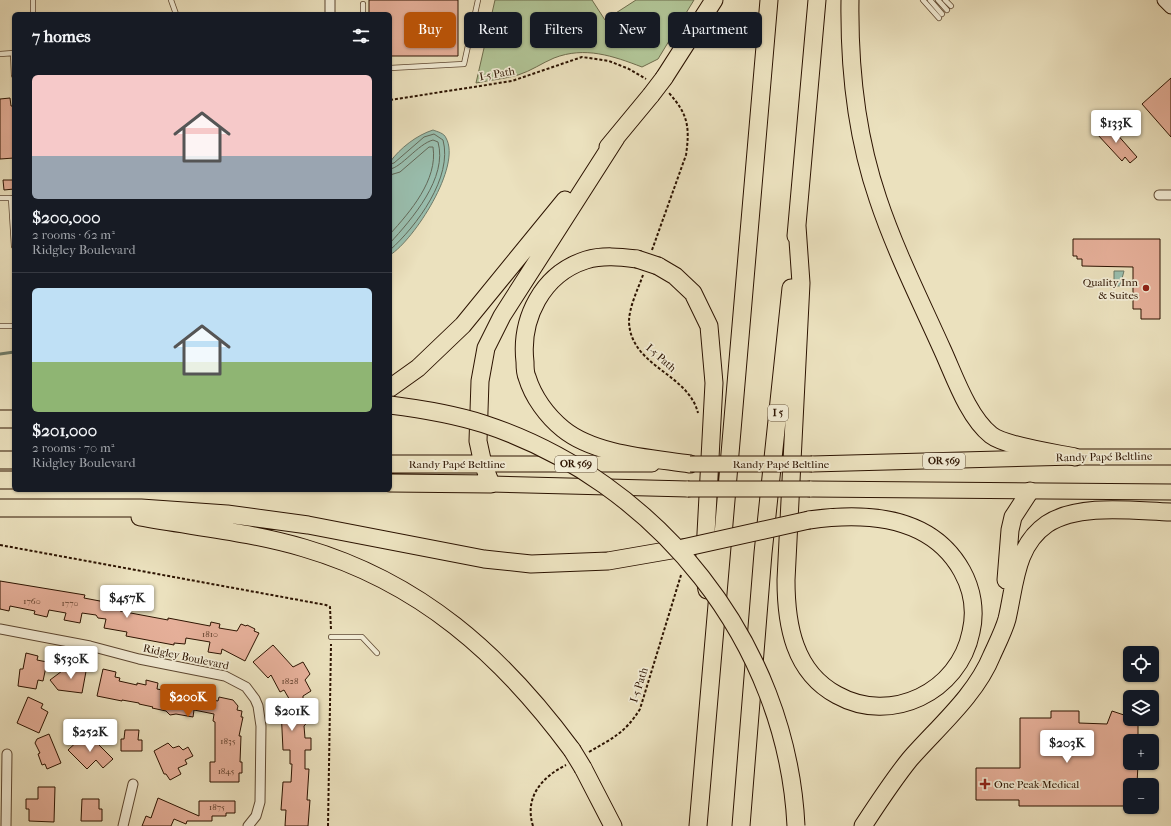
<!DOCTYPE html>
<meta charset="utf-8">
<style>
:root{--surface:#171b24;--page:#242831;--text:#f1f3f6;--muted:#9ea1a6;--line:#363941;--accent:#b45309}
body{margin:0;font-family:"IM FELL French Canon",serif;background:var(--page);color:var(--text);height:100vh;display:flex;flex-direction:column;font-size:15px;white-space:nowrap}
*{box-sizing:border-box;margin:0}
p{font-size:13px;color:var(--muted)}
.icon{flex:none;width:22px;height:22px;fill:none;stroke:currentColor;stroke-width:2;stroke-linecap:round;stroke-linejoin:round}
.map{position:relative;flex:1;overflow:hidden}
.details{position:absolute;left:12px;top:12px;width:380px;height:480px;display:flex;flex-direction:column;background:var(--surface);border-radius:6px;box-shadow:0 1px 3px #0004}
.details>*{flex:none}
.guide{position:absolute;left:404px;top:12px;width:380px;height:36px;display:flex;gap:8px}
.controls{position:absolute;left:1123px;top:646px;display:grid;gap:8px}
.controls a{display:grid;place-items:center;width:36px;height:36px;border-radius:6px;background:var(--surface);box-shadow:0 1px 3px #0004;font-size:20px}
.price{position:absolute;translate:-50% -34px;padding:0 9px;border-radius:4px;background:#fff;color:#222;font-size:13px;line-height:26px;filter:drop-shadow(0 1px 2px #0008)}
.price::after{content:'';position:absolute;left:50%;top:24px;width:12px;height:9px;margin-left:-6px;background:inherit;clip-path:polygon(0 0,100% 0,50% 100%)}
.price.active{background:var(--accent);color:#fff}
ul{padding:0;list-style:none}
li{display:grid;align-content:center;gap:8px;height:212px;padding:0 20px}
li+li{border-top:1px solid var(--line)}
li span{display:grid;place-items:center;height:124px;border-radius:6px;color:#555}
li>.icon{margin-inline-start:auto}
span .icon{width:72px;height:72px;fill:#fffc;stroke-width:1}
li b{font-size:17px}
h2{display:flex;justify-content:space-between;align-items:center;height:48px;padding:0 20px;font-size:17px}
.chip{padding:0 14px;border-radius:6px;background:var(--surface);box-shadow:0 1px 3px #0004;font-size:14px;line-height:36px}
.chip.active{background:var(--accent);color:#fff}
.map>svg:first-child{display:block}
.green{fill:#b1c496;stroke:#6e6c4c}
.water{fill:#99beae;stroke:#6d7a69}
.lines{fill:none;stroke-linecap:round;stroke-linejoin:round}
.shore{stroke:#626858;stroke-width:1}
.stream{stroke:#6d7a69;stroke-width:3}
.building{fill:#e6b09a;stroke:#2c1301}
.service-casing{stroke:#5c4630;stroke-width:6}
.minor-casing{stroke:#5c4630;stroke-width:11}
.secondary-casing{stroke:#2c1301;stroke-width:15}
.primary-casing{stroke:#2c1301;stroke-width:17}
.motorway-casing{stroke:#2c1301;stroke-width:19}
.path{stroke:#2c1301;stroke-width:2;stroke-dasharray:3 2;stroke-linecap:butt}
.service{stroke:#f2ecd5;stroke-width:4.5}
.minor{stroke:#f2ecd5;stroke-width:9}
.secondary{stroke:#f2ecd5;stroke-width:13}
.primary{stroke:#ebe1be;stroke-width:15}
.motorway{stroke:#ebe1be;stroke-width:17}
.primary-bridge-casing{stroke:#2c1301;stroke-width:17;stroke-linecap:butt}
.motorway-bridge-casing{stroke:#2c1301;stroke-width:19;stroke-linecap:butt}
.primary-bridge{stroke:#ebe1be;stroke-width:15}
.motorway-bridge{stroke:#ebe1be;stroke-width:17}
.poi-dot{fill:#8f2418;stroke:#f2ecd5;stroke-width:1.5}
.labels{text-anchor:middle;dominant-baseline:central;stroke-width:3.5;stroke-linejoin:round;paint-order:stroke}
.number-label{font-size:9px;fill:#5a3a27}
.shield{fill:#f2ecd5;stroke:#675441;stroke-width:1}
.shield-label{font-size:10px;font-weight:bold;fill:#2c1301}
.street-label{font-size:11px;fill:#2c1301;stroke:#f2ecd5}
.poi-label{font-size:11px;fill:#2c1301;stroke:#f2ecd5;text-anchor:end}
</style>
<div class="map">
<svg width="1171" height="826" viewBox="0 0 1171 826">
<rect width="100%" height="100%" fill="#ebe1be"/>
<filter id="stains"><feTurbulence type="fractalNoise" baseFrequency=".005" numOctaves="4"/><feColorMatrix values="0 0 0 0 .2 0 0 0 0 .09 0 0 0 0 .02 0 0 0 .5 -.17"/></filter>
<radialGradient id="worn" r=".72"><stop offset=".6" stop-color="#630" stop-opacity="0"/><stop offset="1" stop-color="#630" stop-opacity=".3"/></radialGradient>
<path class="green" d="M495,0H592L605,20L636,0H694L658,59L642,67C613,56 585,46 554,58C542,63 531,71 518,75C504,79 490,80 476,83Z"/>
<path class="water" d="M433,130C438,132 444,133 446,138C462,166 414,240 390,255V162C400,148 417,135 433,130Z
M1114,271H1124L1120,286H1114Z"/>
<g class="lines">
<path class="shore" d="M390,164L394,163L424,137L434,134L443,140C453,177 417,226 390,250
M390,169C401,168 418,144 433,140L438,142C448,178 412,219 390,243
M390,175L400,172L429,147H433C438,180 410,212 390,234"/>
<path class="stream" d="M0,354L14,352"/>
</g>
<path class="building" d="M369,0H458V56H390V14H369Z
M1171,78V137L1142,104Z
M10,98L11,106H14V158L0,159V99Z
M1108,124L1137,157L1130,163L1125,157L1122,161L1097,134Z
M3,180H14V189L4,190Z
M1073,239H1160V319H1141V309H1133V267L1082,266V259H1077V256H1073Z
M0,581L85,595L84,598L121,605L120,611L168,620V618L210,626L211,622L220,624L219,628L237,631L241,624L246,626L247,625L255,629L254,631L259,633L245,661L222,649L221,654L208,652L210,642L186,638L185,644L174,643V645L126,636L127,632L104,628L106,619L98,618L96,615L82,613L80,623L64,620L66,613L49,610L47,617L34,614L35,611L10,606L9,611L0,609Z
M273,645L293,667L303,662L310,674L305,680L311,691L303,696V711H312V717L304,726L305,738H311V750H305V769H309L307,800H310L308,826H285L286,810H281L283,782H291L292,764H290V750H283L281,709H295L284,690L280,692L271,675L268,678L253,662Z
M26,653L38,656L37,660L47,662L43,681L38,680L36,689L18,686L20,669H23Z
M75,664L87,666L82,693L58,690L50,680L62,671L74,673Z
M103,669L116,672L115,677L120,678L119,681L137,685V683L146,685V680L158,683L157,689L184,694L185,688L198,691L197,697L218,701L219,697L233,700L238,706L237,710L242,711L241,717H243L239,736H241L240,762H242V773H239V782H210V762H215V722L213,721L214,714L194,710L193,717L176,714L170,715L166,711L152,708L153,707L139,704V703L122,700V701L97,696Z
M28,697L43,704L41,708L48,712L39,733L17,723Z
M1051,711H1079V723L1107,724L1112,711L1130,717V719H1138V741H1130V763H1138L1137,785H1130V806H1019V800H976V768H1020V718H1051Z
M125,730H139L138,740H142V751H121V739H124Z
M49,734L61,763L47,769L45,764L42,765L38,754L40,753L35,743L37,739Z
M90,736L113,759L103,768L96,760L87,769L68,750L81,738L85,741Z
M168,743L173,748L179,746L183,750L188,747L193,756L185,760L187,764L178,768L181,774L170,780L166,774H164L154,751Z
M38,787H55L54,822L29,821V809H26V799H38Z
M158,798L199,816V801H235V813H226V816H212V821H187L186,824L174,819L171,826H142L146,816L151,818Z
M82,799H99V809H102V821H81Z"/>
<g class="lines">
<g class="service-casing">
<path id="service" d="M33,0V14
M171,0L176,14
M923,0L939,18
M930,0L942,14
M938,0L947,10
M945,0L951,6
M363,14V4
M13,53L14,75
M0,54L14,53
M390,68L464,64L478,0
M0,198H11L14,246
M0,326H14
M331,637H362L377,653"/>
</g>
<g class="minor-casing">
<path id="minor" d="M330,14V0
M1159,195H1171
M0,629L90,646L139,659L225,676L246,687L255,699L258,706L261,726L260,802L256,816L248,826
M6,826L7,754
M123,826L133,784"/>
</g>
<g class="secondary-casing">
<path id="secondary" d="M1164,0L1171,7"/>
</g>
<g class="primary-casing">
<path id="primary" d="M483,464H652
M812,464L1075,457H1171
M491,484L688,489
M810,489L1171,492"/>
</g>
<g class="motorway-casing">
<path id="motorway" d="M850,0C849,68 856,135 878,199C895,250 920,300 942,349C954,375 968,417 991,435C1005,446 1055,453 1075,457
M664,78L714,0
M608,147L651,95
M797,226L801,283L786,580C786,625 794,672 837,695C891,725 959,692 971,632C976,611 972,589 962,571C931,515 865,512 809,520
M796,236L817,0
M637,259C620,257 603,255 586,260C542,274 520,319 525,362C525,367 525,373 527,377C533,397 547,416 563,429C595,455 651,458 690,464
M658,266L675,276L693,293L709,326L714,383L704,571L707,590
M390,388L418,368L463,325L565,200
M0,419H14
M0,460H14
M390,464H483
M0,480H14
M390,483L491,484L483,464L478,441L480,381L486,348L502,316L616,138
M0,508H141L227,514L308,525L484,559L531,564L608,561L683,548
M140,517C195,527 250,532 304,548C420,582 501,654 572,750
M1006,580L1010,530L1013,517L1030,491
M583,768L613,826
M698,826L769,0
M741,826L763,553L791,288
M863,826C878,803 893,780 910,759C938,727 976,695 992,655C997,644 1004,630 1007,619C1015,585 1015,546 1047,524C1079,503 1134,511 1171,512"/>
</g>
<path class="path" d="M390,100L512,81L582,57L609,61L629,69L646,79
M652,250L686,155C690,127 688,114 669,93
M643,275C638,289 629,307 629,322C631,367 688,373 698,413
M0,545L326,605L330,607L331,630
M589,752C613,738 625,733 640,709L681,575
M328,826L331,644
M533,826C524,797 542,777 566,765"/>
<use href="#service" class="service"/>
<use href="#minor" class="minor"/>
<use href="#secondary" class="secondary"/>
<use href="#primary" class="primary"/>
<use href="#motorway" class="motorway"/>
<g class="primary-bridge-casing">
<path id="primary-bridge" d="M690,464H812
M688,489H810"/>
</g>
<g class="motorway-bridge-casing">
<path id="motorway-bridge" d="M651,95L664,78
M637,259L658,266
M390,405C422,409 453,414 484,424C657,481 787,642 796,826
M683,548L809,520
M572,750L583,768"/>
</g>
<use href="#primary-bridge" class="primary-bridge"/>
<use href="#motorway-bridge" class="motorway-bridge"/>
</g>
<g class="poi-dot">
<circle cx="1146" cy="288" r="4"/>
<path d="M983 778h4v4h4v4h-4v4h-4v-4h-4v-4h4z"/>
</g>
<g class="labels">
<g class="number-label">
<text x="32" y="601">1760</text>
<text x="70" y="603">1770</text>
<text x="210" y="634">1810</text>
<text x="290" y="681">1828</text>
<text x="228" y="741">1835</text>
<text x="226" y="771">1845</text>
<text x="217" y="807">1875</text>
</g>
<g class="shield">
<rect x="768" y="405" width="20" height="16" rx="3"/>
<rect x="923" y="453" width="42" height="16" rx="3"/>
<rect x="555" y="456" width="42" height="16" rx="3"/>
</g>
<g class="shield-label">
<text x="778" y="413">I 5</text>
<text x="944" y="461">OR 569</text>
<text x="576" y="464">OR 569</text>
</g>
<g class="street-label">
<text transform="translate(497 74) rotate(-10)">I-5 Path</text>
<text transform="translate(661 358) rotate(41)">I-5 Path</text>
<text transform="translate(1104 457) rotate(-1)">Randy Papé Beltline</text>
<text x="457" y="464">Randy Papé Beltline</text>
<text x="781" y="464">Randy Papé Beltline</text>
<text transform="translate(186 657) rotate(12)">Ridgley Boulevard</text>
<text transform="translate(639 685) rotate(-72)">I-5 Path</text>
</g>
<g class="poi-label">
<text x="1138" y="282">Quality Inn<tspan x="1138" dy="13">&amp; Suites</tspan></text>
<text x="994" y="784" text-anchor="start">One Peak Medical</text>
</g>
</g>
<rect width="100%" height="100%" filter="url(#stains)"/>
<rect width="100%" height="100%" fill="url(#worn)"/>
</svg>
<div class="controls">
<a><svg class="icon" aria-label="locate" viewBox="0 0 24 24"><circle cx="12" cy="12" r="6"/><path d="M12 2v4M12 18v4M2 12h4M18 12h4"/></svg></a>
<a><svg class="icon" aria-label="layers" viewBox="0 0 24 24"><path d="M12 4l9 5-9 5-9-5zM3 14l9 5 9-5"/></svg></a>
<a>+</a>
<a>−</a>
</div>
<b class="price" style="left:1116px;top:144px">$133K</b>
<b class="price" style="left:127px;top:619px">$457K</b>
<b class="price" style="left:71px;top:680px">$530K</b>
<b class="price active" style="left:188px;top:718px">$200K</b>
<b class="price" style="left:292px;top:732px">$201K</b>
<b class="price" style="left:90px;top:753px">$252K</b>
<b class="price" style="left:1067px;top:764px">$203K</b>
<div class="guide">
<a class="chip active">Buy</a>
<a class="chip">Rent</a>
<a class="chip">Filters</a>
<a class="chip">New</a>
<a class="chip">Apartment</a>
</div>
<section class="details">
<h2>7 homes<svg class="icon" aria-label="filters" viewBox="0 0 24 24"><path d="M4 7h16M4 17h16"/><circle cx="9" cy="7" r="2"/><circle cx="15" cy="17" r="2"/></svg></h2>
<ul>
<li><span style="background:linear-gradient(#f6c9c9 65%,#9aa5b1 0)"><svg class="icon" aria-label="home" viewBox="0 0 24 24"><path d="M3 11l9-7 9 7M6 9v11h12V9"/></svg></span><div><b>$200,000</b><p>2 rooms · 62 m²</p><p>Ridgley Boulevard</p></div></li>
<li><span style="background:linear-gradient(#bfe0f5 60%,#8fb573 0)"><svg class="icon" aria-label="home" viewBox="0 0 24 24"><path d="M3 11l9-7 9 7M6 9v11h12V9"/></svg></span><div><b>$201,000</b><p>2 rooms · 70 m²</p><p>Ridgley Boulevard</p></div></li>
</ul>
</section>
</div>
